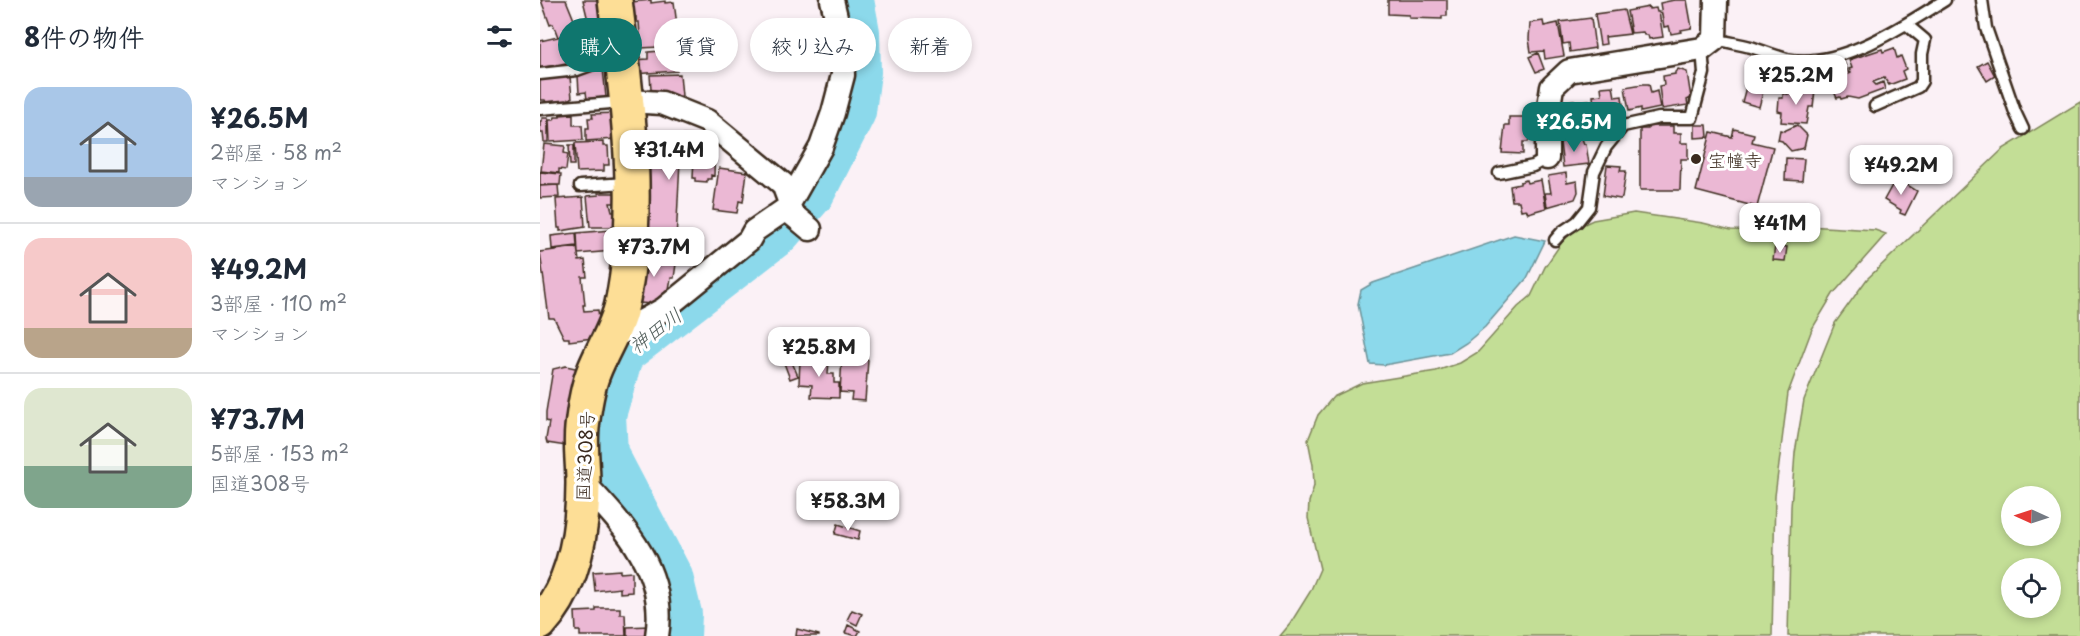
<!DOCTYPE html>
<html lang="ja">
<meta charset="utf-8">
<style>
:root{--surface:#fff;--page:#f6f6f7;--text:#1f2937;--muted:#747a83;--line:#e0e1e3;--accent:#0f766e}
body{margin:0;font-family:"Playpen Sans","Klee One",sans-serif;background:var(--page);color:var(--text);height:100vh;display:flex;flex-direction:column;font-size:22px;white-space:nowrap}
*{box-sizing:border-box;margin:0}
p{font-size:20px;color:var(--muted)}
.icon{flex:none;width:33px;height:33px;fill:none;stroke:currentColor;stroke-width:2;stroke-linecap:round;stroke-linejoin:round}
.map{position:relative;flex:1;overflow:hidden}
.panel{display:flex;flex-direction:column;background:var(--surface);width:540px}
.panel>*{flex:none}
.banner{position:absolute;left:18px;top:18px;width:570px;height:54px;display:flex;gap:12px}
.needle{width:39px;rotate:273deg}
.buttons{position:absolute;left:1461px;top:486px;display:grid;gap:12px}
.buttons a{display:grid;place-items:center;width:60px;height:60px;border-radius:50%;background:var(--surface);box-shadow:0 3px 9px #0003;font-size:30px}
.price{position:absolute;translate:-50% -51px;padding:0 14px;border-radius:12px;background:#fff;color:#222;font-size:20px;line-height:39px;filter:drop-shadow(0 2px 3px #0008)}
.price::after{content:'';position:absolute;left:50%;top:36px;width:18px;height:14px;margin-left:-9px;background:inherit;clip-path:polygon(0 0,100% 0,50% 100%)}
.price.active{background:var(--accent);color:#fff}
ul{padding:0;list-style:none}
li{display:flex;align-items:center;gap:18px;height:150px;padding:0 24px}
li+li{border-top:2px solid var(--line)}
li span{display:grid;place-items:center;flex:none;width:168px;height:120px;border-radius:18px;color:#555}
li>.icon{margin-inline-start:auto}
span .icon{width:72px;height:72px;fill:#fffc;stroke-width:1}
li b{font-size:26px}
h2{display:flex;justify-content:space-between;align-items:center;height:72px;padding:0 24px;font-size:26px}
.tag{padding:0 21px;border-radius:27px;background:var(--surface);box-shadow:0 3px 9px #0003;font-size:21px;line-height:54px}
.tag.active{background:var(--accent);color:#fff}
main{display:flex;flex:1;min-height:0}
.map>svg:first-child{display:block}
.green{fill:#c3de96;stroke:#7f845a;stroke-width:1.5;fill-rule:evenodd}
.water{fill:#8cd9eb;stroke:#6c9399;stroke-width:1.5}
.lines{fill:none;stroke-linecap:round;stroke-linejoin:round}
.river{stroke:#8cd9eb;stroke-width:42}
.building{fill:#ebb8d4;stroke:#3b2a1e;stroke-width:1.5}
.service-casing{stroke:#3b2a1e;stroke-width:15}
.minor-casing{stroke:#3b2a1e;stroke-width:27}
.trunk-casing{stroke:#3b2a1e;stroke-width:38}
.service{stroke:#fff;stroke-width:10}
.minor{stroke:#fff;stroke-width:22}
.trunk{stroke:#fdde96;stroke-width:33}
.poi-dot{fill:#3b2a1e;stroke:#fff;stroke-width:2}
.labels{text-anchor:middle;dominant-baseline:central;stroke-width:6;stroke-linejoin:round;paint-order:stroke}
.poi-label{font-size:18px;fill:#3b2a1e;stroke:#fff;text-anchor:start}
.street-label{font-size:18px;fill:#3b2a1e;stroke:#fff}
.water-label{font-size:20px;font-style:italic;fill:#535f5c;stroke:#fff}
</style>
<main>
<section class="panel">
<h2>8件の物件<svg class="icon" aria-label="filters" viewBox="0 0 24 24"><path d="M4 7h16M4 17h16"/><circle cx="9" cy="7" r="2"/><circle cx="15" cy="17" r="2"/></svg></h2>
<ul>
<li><span style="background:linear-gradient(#a9c7e8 75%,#9aa5b1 0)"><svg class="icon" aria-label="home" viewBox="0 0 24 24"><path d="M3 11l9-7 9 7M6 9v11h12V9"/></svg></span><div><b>¥26.5M</b><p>2部屋 · 58 m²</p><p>マンション</p></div></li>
<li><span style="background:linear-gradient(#f6c9c9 75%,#b9a48a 0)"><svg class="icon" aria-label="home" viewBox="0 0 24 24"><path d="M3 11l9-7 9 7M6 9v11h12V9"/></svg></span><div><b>¥49.2M</b><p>3部屋 · 110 m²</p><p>マンション</p></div></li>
<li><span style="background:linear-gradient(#dfe7d0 65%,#7fa58c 0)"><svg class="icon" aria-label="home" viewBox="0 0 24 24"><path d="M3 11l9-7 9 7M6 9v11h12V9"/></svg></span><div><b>¥73.7M</b><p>5部屋 · 153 m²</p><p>国道308号</p></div></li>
</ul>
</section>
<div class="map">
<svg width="1540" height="636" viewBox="0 0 1540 636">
<rect width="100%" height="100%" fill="#fbf1f6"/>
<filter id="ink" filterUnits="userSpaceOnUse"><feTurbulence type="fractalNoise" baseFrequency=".0167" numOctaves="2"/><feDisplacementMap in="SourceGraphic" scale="12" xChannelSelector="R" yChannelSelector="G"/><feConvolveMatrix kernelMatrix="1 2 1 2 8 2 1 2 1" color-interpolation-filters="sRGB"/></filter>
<g filter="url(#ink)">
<path class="green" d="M1540,102V636H1248L1251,507L1255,453L1264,400L1295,323L1327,279L1463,149ZM1472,496H1510V536H1472ZM1472,568H1510V608H1472Z
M1094,213L1163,223L1191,230L1232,231L1267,226L1335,230L1346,234L1293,294L1272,329L1248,393L1235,496L1232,636H740L750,624L770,592L780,569L768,518L769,502L774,486L773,465L768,440L778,415L793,397L822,383L896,371L920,363L938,352L978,307L991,296L1005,267L1022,242L1038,227L1053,220Z"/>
<path class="water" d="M974,235L1005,241L987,278L945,327L926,343L910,353L844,365L830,364L818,304L821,290L833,283Z"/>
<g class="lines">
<path class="river" d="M140,636L141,614L132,577L67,453L65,415L83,354L239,234L273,195L315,112L320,72L319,32L313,0"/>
</g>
<path class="building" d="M1,0H26L37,27H35L36,31L18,37L13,24L10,25Z
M43,0H64L70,28L51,33Z
M111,0V3L125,1V3L134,2L139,41L136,42L137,46L101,48L99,22H96V17L92,18L91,2Z
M848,0H907V16H902V19L869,18V15L848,14Z
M1134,0H1147L1152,28L1141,30L1142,32L1131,34L1129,26L1124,27L1120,3Z
M1109,7V9L1116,8L1117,12H1119L1123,37L1109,39L1108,35H1104L1103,32L1091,33L1087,11Z
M1084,10L1090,34L1065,37L1066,44L1060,45L1055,14Z
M1051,18L1055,48L1030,52L1029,43L1023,44L1020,22Z
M1003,21L1004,26L1018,23L1024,56L1005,59L1004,51L991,52L989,39L990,23Z
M31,34L36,61L0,68V41Z
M1354,48L1357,58L1361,56L1366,69L1362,71L1365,79L1349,85L1344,78L1333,82L1336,85L1343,82L1345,89L1318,99L1308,97L1301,99L1300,97L1297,98L1291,85L1288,67L1304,62L1309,74L1311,73L1309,69L1312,68L1309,60L1342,49L1343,52Z
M136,50L137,71L93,74L92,60L108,59V52Z
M998,53L1004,69L996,72L989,57Z
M1447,61L1455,76L1447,81L1438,66Z
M63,69L66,97L47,99L46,92L39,93L38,76L48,70Z
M1138,69L1147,72L1151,98L1147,100L1148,105L1122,109L1119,86L1124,85L1123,76L1135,74V72Z
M1256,73L1268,74L1266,89L1254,87Z
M140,74L142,96L124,97L109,95V89H111L110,75Z
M27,75L30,77L32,98L28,99V101L6,102L5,100H0V77Z
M1103,84H1109L1111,93L1117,91L1120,108L1101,112V108L1089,111L1085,87Z
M1073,86L1075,97L1082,96L1084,115H1080L1081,120L1056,123L1053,96L1062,95L1061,87Z
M1206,87L1223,92L1219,107L1202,102Z
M1258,89L1275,90L1273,107H1269L1266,124L1241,122L1242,112L1238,111L1239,98H1243V93L1248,94L1249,90H1258Z
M1034,100V102L1049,100L1052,125L1050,128L1023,132L1020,113H1022L1021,104L1022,102Z
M74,113L75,139L46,141V128H49L48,118H53L52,114Z
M33,114V125H42L43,140L10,142L9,120H14L15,117H20V115Z
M969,117H991L989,139L988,142H983V154L962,153L965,125H969Z
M2,118H8V142H4L3,133H0V121H2Z
M1155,125H1167L1168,137L1155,138Z
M1257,125L1267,135L1264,148L1251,151L1242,141L1238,140L1240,130L1244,131Z
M1108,126H1133V133H1141V143H1148V159H1141L1140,190H1100V129H1108Z
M1194,129L1214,134L1212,142L1233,147L1217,207L1156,191L1171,132L1192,137Z
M104,135L175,136L174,176L171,175V179H167V182L155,181V178H153L154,158L142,157V161L140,160L136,241L96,239Z
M1041,136L1044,144H1046L1049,164L1023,167L1020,142L1035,140V137Z
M63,142V146H68L69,165H64V171L37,172L35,143Z
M4,144L25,146L24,153L28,154L26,170L19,169V173L1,171Z
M29,145H34V165H30Z
M1246,158L1264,159L1262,181L1245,180Z
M1067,165L1081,166L1080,171H1086L1082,198L1080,199L1063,196Z
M179,168L207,172L203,202L199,201L197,213L173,210Z
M0,172L21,174L20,185H0Z
M1026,173L1027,183L1037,181L1038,192L1035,199L1007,207L1005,193H1011L1008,176Z
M1356,178L1377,191L1365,215L1360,213L1361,210L1344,200Z
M986,180L987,183L1001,180L1006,208L988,213L986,209L981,210L979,201H972L970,186L980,184V182Z
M18,185L19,197L0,198V186Z
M58,193H77V203H70L72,211H75L76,227H50L47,196L59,195Z
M43,197L45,227L20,231V228H18L16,199Z
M71,230L73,251L38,254L37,233Z
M36,233L37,246L12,249L11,236Z
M1235,246L1247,247L1245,261L1233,260Z
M37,247L39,261L45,260L47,277H42L45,305H43L44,311L58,310L61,337L29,341V338H24L14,318H9L0,252Z
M101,249L117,251L116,258L128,259L136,264L134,278H131L128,295L116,304L97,303Z
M302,358L328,360L325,401L311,400L312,393L300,392Z
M260,359L289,360L288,374H294V383H299V398L271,397L272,385L259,384Z
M251,360L258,376L250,379L244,363Z
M26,366L40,369L26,446L7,443L6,439L9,422L6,421V412L13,369Z
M298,524L320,531L318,540L295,534Z
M80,570V573L92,572V592L80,593V588L55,591L53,572Z
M56,608H80V614H85L86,636H40V631H36L35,612L56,611Z
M312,610L322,614L317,625L307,620Z
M308,625L320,631L317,636L305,633Z
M108,626V636H87V627Z
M257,629L279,635V636H256Z"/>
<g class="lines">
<g class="service-casing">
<path id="service" d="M1442,0L1446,28L1475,112L1483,129
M1175,39C1187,42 1199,44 1211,47C1223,51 1235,56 1247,59C1299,70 1363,26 1405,0
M0,74L37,70L78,55
M1335,106L1378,87L1382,81V54L1385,40L1366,24
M0,109L83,102
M959,173L993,166L1007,158
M40,186L87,183
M1015,240L1022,232L1037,222L1049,207L1054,172L1066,147L1083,126L1119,118H1152L1164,73L1162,49"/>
</g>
<g class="minor-casing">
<path id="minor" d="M88,101L122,103L167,121L243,184L250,203
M1007,158V119L1012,87L1029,71L1162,49L1175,39L1176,0
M246,209L270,229
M70,339L124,309L209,240L214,231L246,209L281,147L293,113L303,75L302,42L292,0
M43,482C84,526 128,571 117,636"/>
</g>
<g class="trunk-casing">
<path id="trunk" d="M0,623C34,586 43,532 43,483C43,464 40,447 42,428C44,409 47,388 54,371C63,348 77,328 82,304C103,203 87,101 75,0"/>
</g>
<use href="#service" class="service"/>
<use href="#minor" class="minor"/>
<use href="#trunk" class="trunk"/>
</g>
</g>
<circle class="poi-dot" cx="1156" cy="159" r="6"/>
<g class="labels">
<g class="poi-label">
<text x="1168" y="159">宝幢寺</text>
</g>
<g class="street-label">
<text transform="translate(44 456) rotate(-87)">国道308号</text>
</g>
<g class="water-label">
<text transform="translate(115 330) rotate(-37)">神田川</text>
</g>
</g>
</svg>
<div class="buttons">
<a><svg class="needle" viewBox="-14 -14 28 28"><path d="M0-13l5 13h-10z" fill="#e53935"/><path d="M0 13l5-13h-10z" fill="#747a83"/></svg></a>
<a><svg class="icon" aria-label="locate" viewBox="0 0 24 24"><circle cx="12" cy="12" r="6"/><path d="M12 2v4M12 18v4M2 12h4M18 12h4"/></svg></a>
</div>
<b class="price" style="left:1256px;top:106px">¥25.2M</b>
<b class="price active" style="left:1034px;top:153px">¥26.5M</b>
<b class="price" style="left:129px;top:181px">¥31.4M</b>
<b class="price" style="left:1361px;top:196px">¥49.2M</b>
<b class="price" style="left:1240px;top:254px">¥41M</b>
<b class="price" style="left:114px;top:278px">¥73.7M</b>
<b class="price" style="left:279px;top:378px">¥25.8M</b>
<b class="price" style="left:308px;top:532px">¥58.3M</b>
<div class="banner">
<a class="tag active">購入</a>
<a class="tag">賃貸</a>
<a class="tag">絞り込み</a>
<a class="tag">新着</a>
</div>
</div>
</main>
